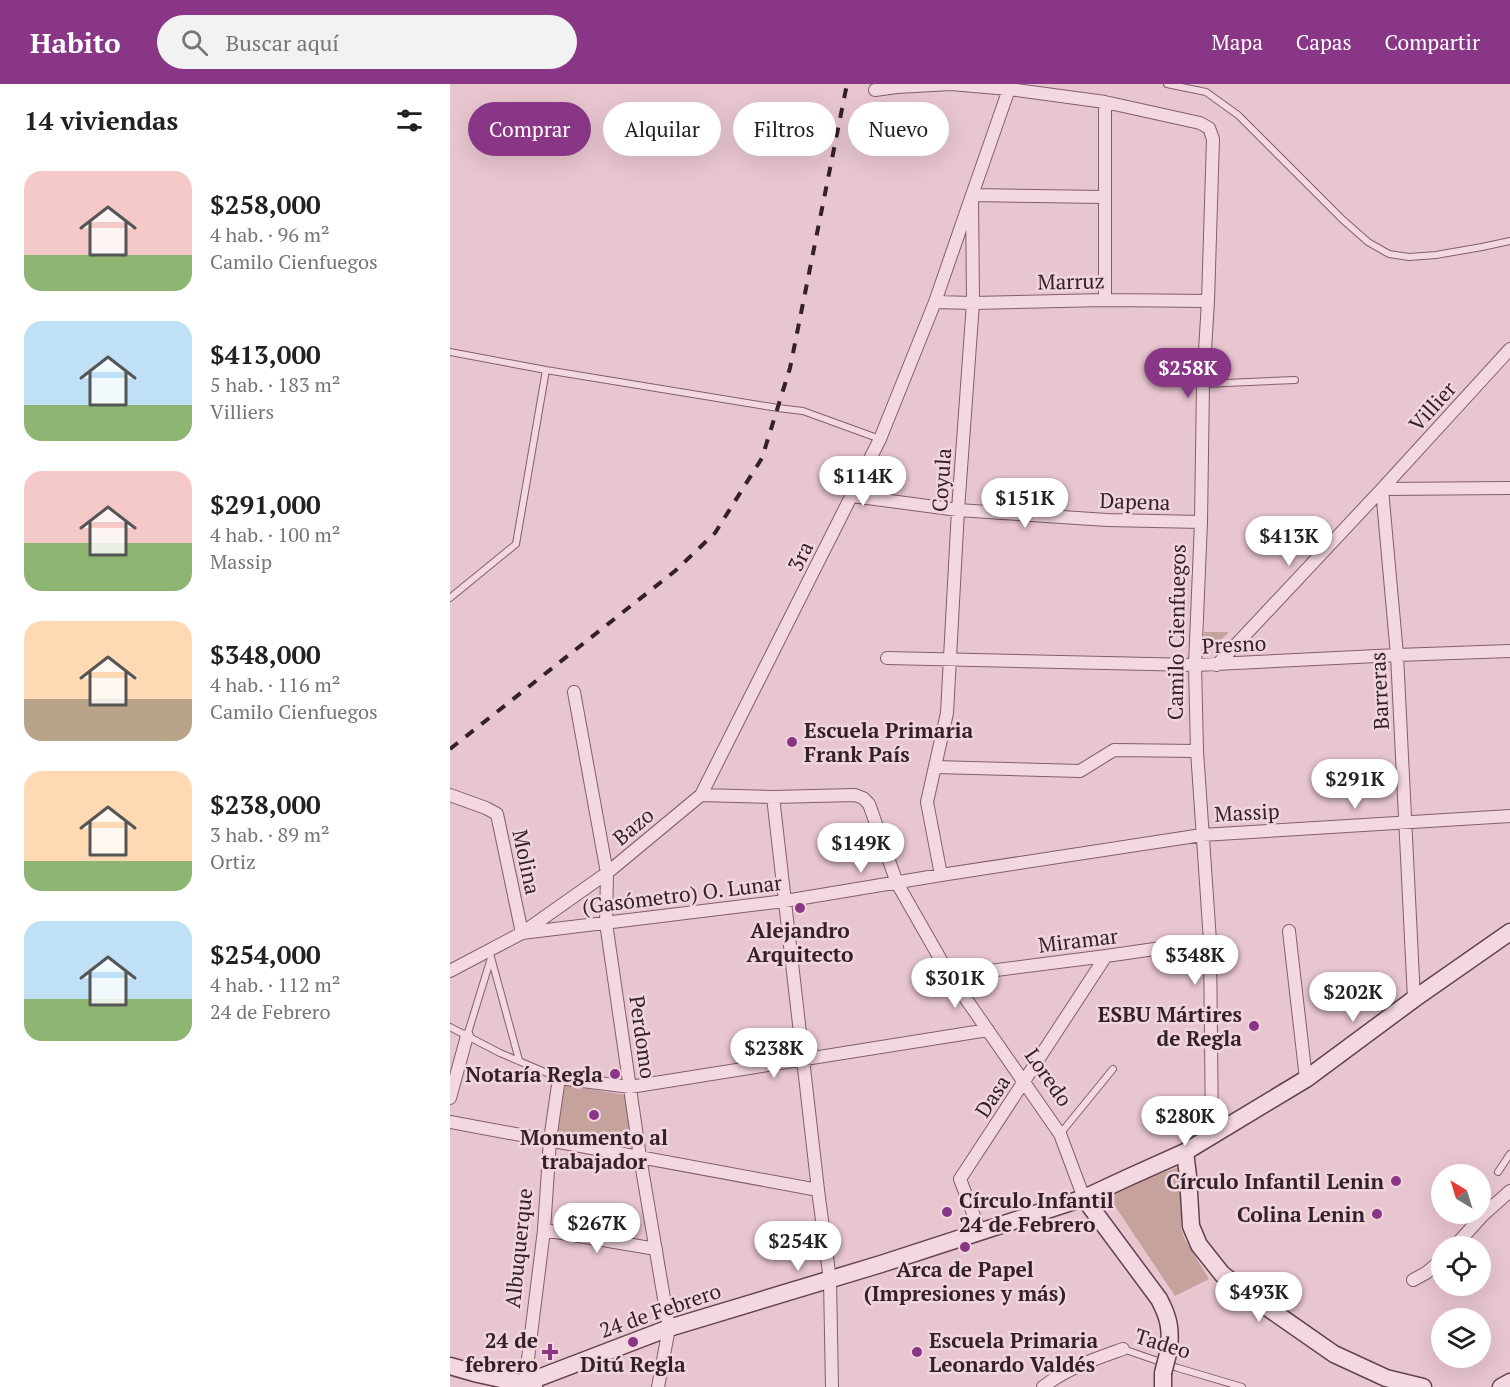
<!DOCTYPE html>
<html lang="es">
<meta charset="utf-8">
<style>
:root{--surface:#fff;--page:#f2f2f2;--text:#202124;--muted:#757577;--accent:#893686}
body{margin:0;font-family:"PT Serif",serif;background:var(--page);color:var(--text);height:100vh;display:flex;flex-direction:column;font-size:22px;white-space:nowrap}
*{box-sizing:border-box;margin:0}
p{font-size:20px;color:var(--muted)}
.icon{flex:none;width:33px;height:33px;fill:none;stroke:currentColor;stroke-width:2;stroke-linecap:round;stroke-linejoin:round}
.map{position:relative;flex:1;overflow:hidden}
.sheet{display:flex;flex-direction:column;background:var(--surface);width:450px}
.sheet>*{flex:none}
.top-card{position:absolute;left:18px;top:18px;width:570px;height:54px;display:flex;gap:12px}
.needle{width:39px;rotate:322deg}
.tools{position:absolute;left:981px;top:1080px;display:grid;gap:12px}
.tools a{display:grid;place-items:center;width:60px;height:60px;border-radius:50%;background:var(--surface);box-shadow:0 6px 24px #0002;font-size:30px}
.price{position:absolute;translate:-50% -51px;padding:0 14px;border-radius:21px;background:#fff;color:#222;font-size:20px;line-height:39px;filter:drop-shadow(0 2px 3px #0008)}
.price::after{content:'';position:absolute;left:50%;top:36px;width:18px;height:14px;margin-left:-9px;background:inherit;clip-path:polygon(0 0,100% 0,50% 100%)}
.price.selected{background:var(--accent);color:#fff}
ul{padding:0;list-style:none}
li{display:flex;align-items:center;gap:18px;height:150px;padding:0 24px}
li span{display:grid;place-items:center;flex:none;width:168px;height:120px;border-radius:18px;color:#555}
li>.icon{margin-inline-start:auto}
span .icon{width:72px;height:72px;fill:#fffc;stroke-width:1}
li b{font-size:26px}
h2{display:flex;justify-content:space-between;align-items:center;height:72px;padding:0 24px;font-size:26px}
.pill{padding:0 21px;border-radius:27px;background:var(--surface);box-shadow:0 6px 24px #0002;font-size:21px;line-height:54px}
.pill.selected{background:var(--accent);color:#fff}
header{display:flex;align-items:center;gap:36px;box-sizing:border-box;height:84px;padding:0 30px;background:var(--accent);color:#fff}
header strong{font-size:28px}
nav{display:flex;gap:33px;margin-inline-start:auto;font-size:21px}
.search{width:420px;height:54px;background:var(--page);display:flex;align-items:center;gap:15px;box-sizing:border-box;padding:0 21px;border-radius:33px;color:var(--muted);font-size:22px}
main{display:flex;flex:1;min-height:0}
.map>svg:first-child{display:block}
.green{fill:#c5a29c}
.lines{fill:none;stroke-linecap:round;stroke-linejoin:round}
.lane-casing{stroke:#815e6d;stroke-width:8}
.street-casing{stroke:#815e6d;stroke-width:14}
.secondary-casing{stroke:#634151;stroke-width:19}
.lane{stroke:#f4d8e0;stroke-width:6}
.street{stroke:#f4d8e0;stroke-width:12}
.secondary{stroke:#f4d8e0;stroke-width:16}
.rail{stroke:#342029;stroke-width:4;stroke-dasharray:10 10;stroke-linecap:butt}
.secondary-bridge-casing{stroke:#634151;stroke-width:19;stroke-linecap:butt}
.secondary-bridge{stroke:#f4d8e0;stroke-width:16}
.poi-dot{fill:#893686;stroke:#f1d5dc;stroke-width:2}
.labels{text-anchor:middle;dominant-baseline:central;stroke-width:5;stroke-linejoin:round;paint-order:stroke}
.street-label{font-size:21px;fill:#342029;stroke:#f1d5dc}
.poi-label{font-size:21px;font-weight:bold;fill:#342029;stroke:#f1d5dc;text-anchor:end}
</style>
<header>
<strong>Habito</strong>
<div class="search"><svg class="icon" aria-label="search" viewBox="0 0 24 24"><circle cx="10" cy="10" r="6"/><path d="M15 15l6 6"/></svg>Buscar aquí</div>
<nav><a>Mapa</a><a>Capas</a><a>Compartir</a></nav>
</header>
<main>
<section class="sheet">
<h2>14 viviendas<svg class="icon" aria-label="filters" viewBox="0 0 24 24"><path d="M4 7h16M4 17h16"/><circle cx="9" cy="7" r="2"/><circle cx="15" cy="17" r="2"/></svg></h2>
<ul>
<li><span style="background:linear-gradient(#f6c9c9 70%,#8fb573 0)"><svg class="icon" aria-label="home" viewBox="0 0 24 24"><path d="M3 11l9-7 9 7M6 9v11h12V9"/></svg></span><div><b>$258,000</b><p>4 hab. · 96 m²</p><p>Camilo Cienfuegos</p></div></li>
<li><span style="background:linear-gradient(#bfe0f5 70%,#8fb573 0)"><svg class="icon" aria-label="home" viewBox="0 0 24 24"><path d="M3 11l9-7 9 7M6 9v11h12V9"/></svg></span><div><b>$413,000</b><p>5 hab. · 183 m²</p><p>Villiers</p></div></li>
<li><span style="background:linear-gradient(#f6c9c9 60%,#8fb573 0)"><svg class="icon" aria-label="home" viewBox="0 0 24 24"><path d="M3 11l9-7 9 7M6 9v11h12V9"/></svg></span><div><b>$291,000</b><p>4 hab. · 100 m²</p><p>Massip</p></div></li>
<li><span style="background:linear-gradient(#ffd9b3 65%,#b9a48a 0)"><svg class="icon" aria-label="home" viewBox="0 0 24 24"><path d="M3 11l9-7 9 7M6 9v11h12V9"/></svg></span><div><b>$348,000</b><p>4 hab. · 116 m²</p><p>Camilo Cienfuegos</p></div></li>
<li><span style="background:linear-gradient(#ffd9b3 75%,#8fb573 0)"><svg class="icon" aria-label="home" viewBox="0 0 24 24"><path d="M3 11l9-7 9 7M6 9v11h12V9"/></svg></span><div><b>$238,000</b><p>3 hab. · 89 m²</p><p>Ortiz</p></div></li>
<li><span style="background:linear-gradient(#bfe0f5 65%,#8fb573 0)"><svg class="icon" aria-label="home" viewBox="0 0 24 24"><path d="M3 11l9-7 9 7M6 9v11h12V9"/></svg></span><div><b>$254,000</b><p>4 hab. · 112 m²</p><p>24 de Febrero</p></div></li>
</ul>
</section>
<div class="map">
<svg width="1060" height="1303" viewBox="0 0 1060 1303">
<rect width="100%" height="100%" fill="#e8c6cf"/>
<path class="green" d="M754,548H779L755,572Z
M115,1001L175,1011L182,1063L107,1050Z
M731,1082V1144L735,1156L759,1195L725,1212L657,1110Z"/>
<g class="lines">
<g class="lane-casing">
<path id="lane" d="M717,0L756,8L788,31L892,135L918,158L939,170L959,173L986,171L1032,163L1060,157
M0,268L96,286L328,324L353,327L430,355
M753,300L845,296
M0,514L66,460L96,286
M39,866L69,976
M0,943L50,969L109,994
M17,952L41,874
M610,1050L663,985
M1048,1088L1060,1070
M673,1265L728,1284L792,1303"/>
</g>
<g class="street-casing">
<path id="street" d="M425,6L447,3L501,0L559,5L655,18L750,39L759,44L763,55L758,217L753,300L751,438L745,581L747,667L760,857L762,1052
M655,18V216
M485,218L523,219L655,216L758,217
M932,405L947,571L964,915
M932,405L1060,404
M402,412L508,426L657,436L751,438
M437,574L745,581L947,571L1060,567
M767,581L932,405L1060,265
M124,608L157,789L156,839L190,1073L219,1244L208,1303
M485,683L630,687L664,666L747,667
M0,711L36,724L47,730L72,849L335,817L491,791L752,751L1060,732
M251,711L430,355L485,218L522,111L654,113
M323,713L368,1106L380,1196L382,1303
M491,791L477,718L497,629L508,426L523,219L522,111L559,5
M839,847L856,995
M0,887L72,849L157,789L251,711L323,713L405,711L413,714L419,720L447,799L500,892L610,1050L634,1114
M500,892L656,872L760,857
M0,1014L17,952
M0,1038L368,1106
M94,1146L206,1165
M530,1148L510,1095L656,872
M1005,1162L1033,1131L1060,1107
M963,1196L976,1189L992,1176
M75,1299L94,1146L100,1056L109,994L180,1003L538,946
M593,1303C617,1284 645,1275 673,1265"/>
</g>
<g class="secondary-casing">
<path id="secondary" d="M735,1068L738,1092L741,1142L749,1161L772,1190L805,1215L884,1270L936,1294L973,1303
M634,1114L709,1215C719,1234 721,1244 719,1266
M0,1282L28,1290L84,1302
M713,1289V1303
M75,1299L219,1244L431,1180L634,1114L677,1094L735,1068L856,995L964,915L1060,848
M1051,1303L1060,1298"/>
</g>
<use href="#lane" class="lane"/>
<use href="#street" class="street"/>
<use href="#secondary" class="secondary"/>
<path class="rail" d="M0,665L225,487L265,449L312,374L340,284L397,0"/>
<g class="secondary-bridge-casing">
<path id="secondary-bridge" d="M713,1289L719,1266"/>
</g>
<use href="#secondary-bridge" class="secondary-bridge"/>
</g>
<g class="poi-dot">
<circle cx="342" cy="658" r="6"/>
<circle cx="350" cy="824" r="6"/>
<circle cx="804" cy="942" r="6"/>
<circle cx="165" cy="990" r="6"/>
<circle cx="144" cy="1031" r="6"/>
<circle cx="946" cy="1097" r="6"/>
<circle cx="497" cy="1128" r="6"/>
<circle cx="927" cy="1130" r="6"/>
<circle cx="515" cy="1163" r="6"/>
<circle cx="183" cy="1258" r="6"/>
<path d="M97 1259h6v6h6v6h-6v6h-6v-6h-6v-6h6z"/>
<circle cx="467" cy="1268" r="6"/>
</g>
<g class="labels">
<g class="street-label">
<text transform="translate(621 197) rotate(-1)">Marruz</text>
<text transform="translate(982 322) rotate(-48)">Villier</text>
<text transform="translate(491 396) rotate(-86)">Coyula</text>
<text transform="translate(685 417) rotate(2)">Dapena</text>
<text transform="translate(350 472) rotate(-63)">3ra</text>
<text transform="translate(726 548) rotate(-89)">Camilo Cienfuegos</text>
<text transform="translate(784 560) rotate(-3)">Presno</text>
<text transform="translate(929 607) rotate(-93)">Barreras</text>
<text transform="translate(797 728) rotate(-3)">Massip</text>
<text transform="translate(183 742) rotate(-40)">Bazo</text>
<text transform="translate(77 778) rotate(78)">Molina</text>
<text transform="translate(232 810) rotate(-7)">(Gasómetro) O. Lunar</text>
<text transform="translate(628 856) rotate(-7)">Miramar</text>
<text transform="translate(193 953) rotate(82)">Perdomo</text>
<text transform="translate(599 993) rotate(55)">Loredo</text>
<text transform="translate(542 1012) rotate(-57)">Dasa</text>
<text transform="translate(68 1164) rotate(-84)">Albuquerque</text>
<text transform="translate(210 1226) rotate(-19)">24 de Febrero</text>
<text transform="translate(713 1259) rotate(17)">Tadeo</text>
</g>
<g class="poi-label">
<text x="354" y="646" text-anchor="start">Escuela Primaria<tspan x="354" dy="24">Frank País</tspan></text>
<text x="350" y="846" text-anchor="middle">Alejandro<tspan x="350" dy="24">Arquitecto</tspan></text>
<text x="792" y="930">ESBU Mártires<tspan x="792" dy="24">de Regla</tspan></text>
<text x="153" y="990">Notaría Regla</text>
<text x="144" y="1053" text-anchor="middle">Monumento al<tspan x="144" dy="24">trabajador</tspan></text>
<text x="934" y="1097">Círculo Infantil Lenin</text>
<text x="509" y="1116" text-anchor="start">Círculo Infantil<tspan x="509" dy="24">24 de Febrero</tspan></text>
<text x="915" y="1130">Colina Lenin</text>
<text x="515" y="1185" text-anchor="middle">Arca de Papel<tspan x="515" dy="24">(Impresiones y más)</tspan></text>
<text x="88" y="1256">24 de<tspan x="88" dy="24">febrero</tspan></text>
<text x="479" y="1256" text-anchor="start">Escuela Primaria<tspan x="479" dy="24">Leonardo Valdés</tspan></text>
<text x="183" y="1280" text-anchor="middle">Ditú Regla</text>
</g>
</g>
</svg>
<div class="tools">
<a><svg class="needle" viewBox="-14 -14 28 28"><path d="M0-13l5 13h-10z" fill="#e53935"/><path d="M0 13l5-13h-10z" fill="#757577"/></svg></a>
<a><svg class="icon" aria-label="locate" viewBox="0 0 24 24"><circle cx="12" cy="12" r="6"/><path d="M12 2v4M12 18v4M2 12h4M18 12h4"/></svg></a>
<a><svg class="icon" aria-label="layers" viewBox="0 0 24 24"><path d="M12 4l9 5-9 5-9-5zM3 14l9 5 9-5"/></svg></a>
</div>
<b class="price selected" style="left:738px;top:315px">$258K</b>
<b class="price" style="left:413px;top:423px">$114K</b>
<b class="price" style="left:575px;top:445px">$151K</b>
<b class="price" style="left:839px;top:483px">$413K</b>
<b class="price" style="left:905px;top:726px">$291K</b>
<b class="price" style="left:411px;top:790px">$149K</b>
<b class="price" style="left:745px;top:902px">$348K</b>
<b class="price" style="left:505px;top:925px">$301K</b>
<b class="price" style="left:903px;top:939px">$202K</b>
<b class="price" style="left:324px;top:995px">$238K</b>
<b class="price" style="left:735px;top:1063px">$280K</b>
<b class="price" style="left:147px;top:1170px">$267K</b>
<b class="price" style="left:348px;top:1188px">$254K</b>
<b class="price" style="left:809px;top:1239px">$493K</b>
<div class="top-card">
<a class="pill selected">Comprar</a>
<a class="pill">Alquilar</a>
<a class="pill">Filtros</a>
<a class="pill">Nuevo</a>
</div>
</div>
</main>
